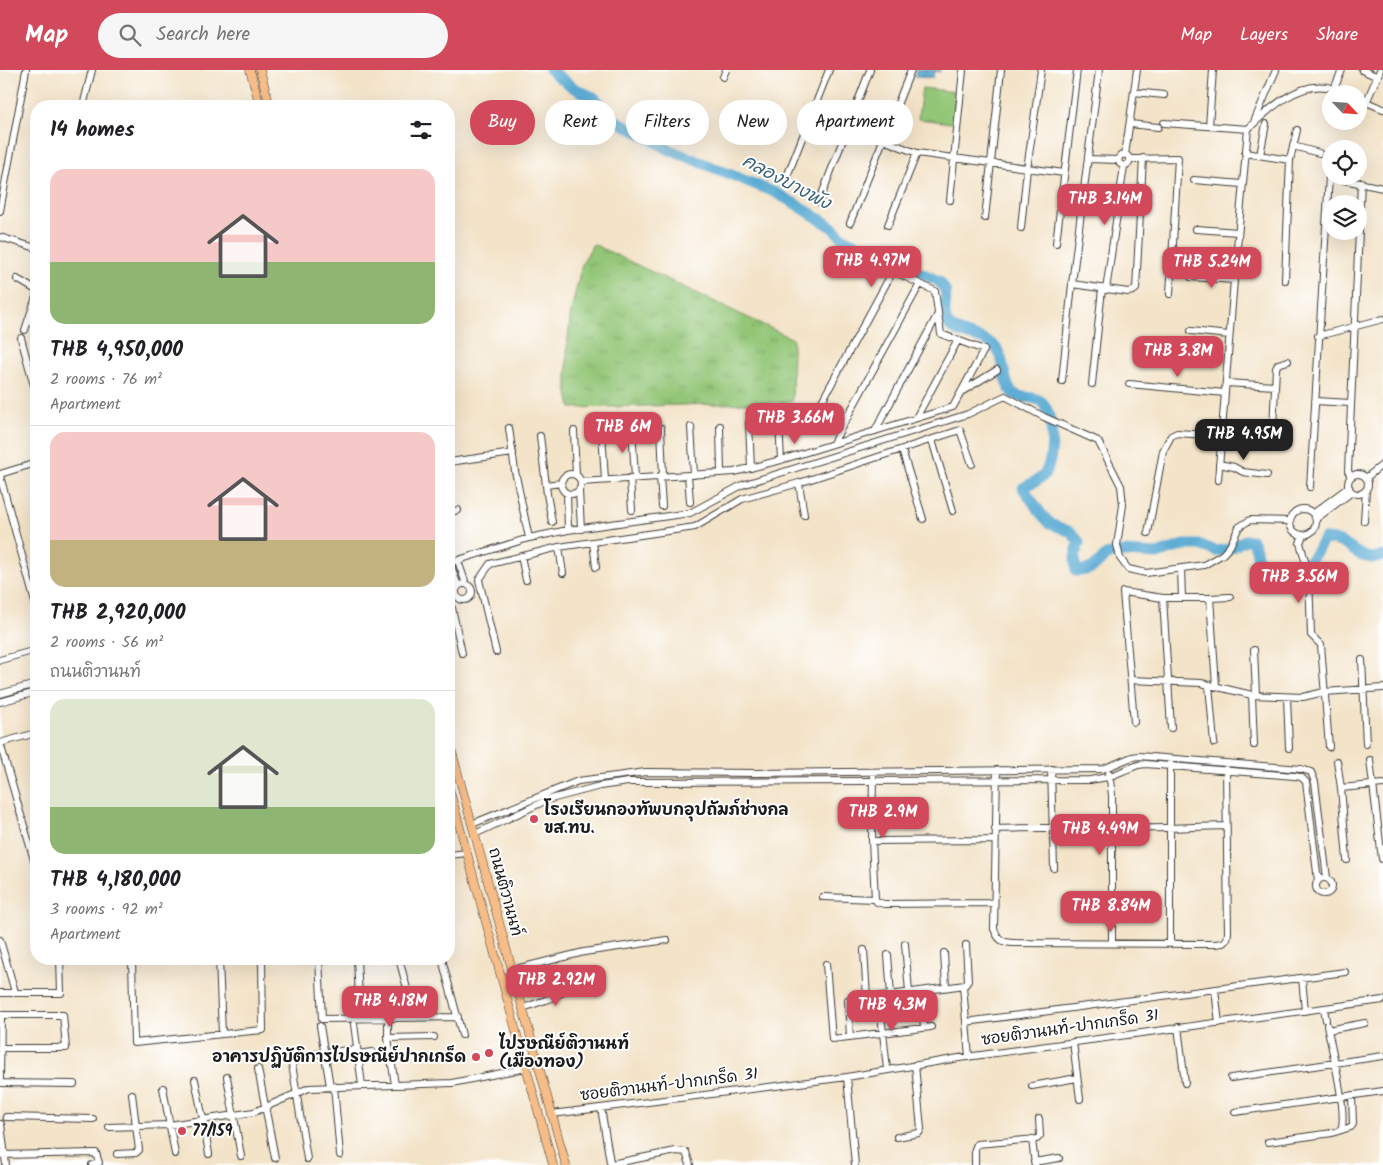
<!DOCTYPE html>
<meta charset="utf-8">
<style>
:root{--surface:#fff;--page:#f6f6f6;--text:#202124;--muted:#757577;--line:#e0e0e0;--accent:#d1495b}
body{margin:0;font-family:Kalam,"Playpen Sans Thai",sans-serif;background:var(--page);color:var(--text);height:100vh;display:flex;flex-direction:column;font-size:19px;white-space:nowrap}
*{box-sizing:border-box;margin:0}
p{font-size:16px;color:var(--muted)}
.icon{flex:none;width:28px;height:28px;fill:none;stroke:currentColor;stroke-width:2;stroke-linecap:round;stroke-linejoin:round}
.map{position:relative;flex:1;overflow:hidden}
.side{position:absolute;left:30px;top:30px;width:425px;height:865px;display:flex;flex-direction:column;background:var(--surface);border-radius:20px;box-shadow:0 5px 20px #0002}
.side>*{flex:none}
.guide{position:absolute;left:470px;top:30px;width:475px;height:45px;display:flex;gap:10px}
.needle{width:32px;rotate:115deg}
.controls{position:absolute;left:1322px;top:15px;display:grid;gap:10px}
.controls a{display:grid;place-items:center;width:45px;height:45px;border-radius:50%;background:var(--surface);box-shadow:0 5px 20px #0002;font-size:25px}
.price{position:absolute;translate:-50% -42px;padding:0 11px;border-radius:10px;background:var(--accent);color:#fff;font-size:16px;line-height:32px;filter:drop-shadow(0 1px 2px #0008)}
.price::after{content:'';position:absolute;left:50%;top:30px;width:15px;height:11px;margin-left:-8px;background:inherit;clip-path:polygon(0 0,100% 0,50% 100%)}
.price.current{background:#222;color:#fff}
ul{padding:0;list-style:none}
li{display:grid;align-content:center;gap:10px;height:265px;padding:0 20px}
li+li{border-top:1px solid var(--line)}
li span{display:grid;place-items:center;height:155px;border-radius:15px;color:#555}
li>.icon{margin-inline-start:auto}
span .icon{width:90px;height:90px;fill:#fffc;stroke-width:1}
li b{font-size:21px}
h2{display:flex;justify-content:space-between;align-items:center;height:60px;padding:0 20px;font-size:21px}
.tag{padding:0 18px;border-radius:22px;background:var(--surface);box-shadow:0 5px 20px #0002;font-size:18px;line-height:45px}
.tag.current{background:var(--accent);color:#fff}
header{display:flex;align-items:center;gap:30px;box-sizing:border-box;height:70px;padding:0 25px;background:var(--accent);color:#fff}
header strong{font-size:24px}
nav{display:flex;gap:28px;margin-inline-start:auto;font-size:18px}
.search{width:350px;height:45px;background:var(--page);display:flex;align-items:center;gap:12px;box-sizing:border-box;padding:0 18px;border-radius:28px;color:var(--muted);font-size:19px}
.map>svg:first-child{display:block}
.grass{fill:url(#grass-tufts);stroke:#58714a}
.pitch{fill:#93c677;stroke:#58714a}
.water{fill:url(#water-waves);stroke:#3a6277}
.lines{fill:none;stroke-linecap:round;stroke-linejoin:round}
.river{stroke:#57a9d2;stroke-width:11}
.minor-casing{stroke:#3c3a36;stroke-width:8}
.major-casing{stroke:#3c3a36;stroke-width:9}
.minor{stroke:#fff;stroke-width:6}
.major{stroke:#f7bd88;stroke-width:8}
.poi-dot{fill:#d1495b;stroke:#fff;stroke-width:2}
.labels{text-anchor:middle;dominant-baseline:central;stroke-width:4;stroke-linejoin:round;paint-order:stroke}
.poi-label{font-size:16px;font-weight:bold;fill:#1c1c1c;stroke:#fff;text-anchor:start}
.street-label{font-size:16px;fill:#1c1c1c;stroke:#fff}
.water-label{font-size:18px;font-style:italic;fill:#3a6277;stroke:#fff}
</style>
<header>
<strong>Map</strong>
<div class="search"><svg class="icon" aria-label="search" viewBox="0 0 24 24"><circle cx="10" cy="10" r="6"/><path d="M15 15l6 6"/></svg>Search here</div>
<nav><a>Map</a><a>Layers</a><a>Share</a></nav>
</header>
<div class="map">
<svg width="1383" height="1095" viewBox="0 0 1383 1095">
<defs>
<pattern id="grass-tufts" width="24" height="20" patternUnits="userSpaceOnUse" patternTransform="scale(1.25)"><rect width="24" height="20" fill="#93c677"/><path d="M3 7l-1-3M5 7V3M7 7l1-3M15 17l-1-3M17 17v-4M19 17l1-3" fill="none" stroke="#7eaa66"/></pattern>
<pattern id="water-waves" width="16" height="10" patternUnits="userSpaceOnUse" patternTransform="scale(1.25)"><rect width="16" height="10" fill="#57a9d2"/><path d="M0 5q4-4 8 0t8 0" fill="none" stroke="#4789aa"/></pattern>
</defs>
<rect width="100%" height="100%" fill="#fff"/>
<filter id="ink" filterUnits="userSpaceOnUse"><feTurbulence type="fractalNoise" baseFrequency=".02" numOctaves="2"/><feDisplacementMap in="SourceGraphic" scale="10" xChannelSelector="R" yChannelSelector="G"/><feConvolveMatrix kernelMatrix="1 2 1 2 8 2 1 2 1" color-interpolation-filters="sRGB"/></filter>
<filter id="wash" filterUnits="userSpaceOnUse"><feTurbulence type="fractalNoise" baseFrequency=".0096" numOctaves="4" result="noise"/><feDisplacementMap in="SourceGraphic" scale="20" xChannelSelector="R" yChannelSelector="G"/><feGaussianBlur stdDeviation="1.12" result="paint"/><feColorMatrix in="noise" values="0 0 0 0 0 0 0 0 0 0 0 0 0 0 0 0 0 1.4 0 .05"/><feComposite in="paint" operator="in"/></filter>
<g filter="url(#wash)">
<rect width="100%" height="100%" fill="#f3e3c8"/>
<path class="grass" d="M593,174L793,269L792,332L571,338L567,318V277L571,241L582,194Z"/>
<path class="pitch" d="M922,18L956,22L952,53L918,49Z"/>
<path class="water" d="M916,0H940V2L934,1L933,8L915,7Z"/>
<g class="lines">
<path class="river" d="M550,0L574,18L595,28L617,51L670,80L776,123L799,136L832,157L843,168L939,211C940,213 944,217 945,220C948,231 941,244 948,254C959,267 980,264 993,275C1006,286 1002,309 1011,321C1018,331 1033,324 1042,332C1055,346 1055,392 1043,406C1038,411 1029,414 1023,418L1042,445L1051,454L1071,462L1079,472L1075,487L1076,501C1090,501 1097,496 1106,485L1123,482L1157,484L1184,475H1200L1216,481L1229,479L1245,470H1252L1256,479L1258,492C1268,495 1300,500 1308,492C1315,486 1319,477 1324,469C1347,468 1354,487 1371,488C1375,488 1380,486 1383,486"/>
</g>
</g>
<g filter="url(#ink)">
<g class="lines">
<g class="minor-casing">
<path id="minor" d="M1362,0L1378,7
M723,7L726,0
M1334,19L1342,0
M1134,22L1164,25
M1359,29L1383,39
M1366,33L1380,0
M83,36L92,0
M812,43L917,83L1064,103
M1254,52L1276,0
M1164,53L1248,59
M1130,54L1158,57
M1209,56L1213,0
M1293,76L1319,83
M1245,83L1290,90
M1118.5 90a5.5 5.5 0 1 1 11 0a5.5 5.5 0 1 1-11 0Z
M1125,85L1137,0
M1260,85L1266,54
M1088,89L1118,90
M1129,89L1178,88L1170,224
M786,109L829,0
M1194,110L1242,114
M950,130L963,0
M819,132L870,0
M0,141L26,0
M985,148L1001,0
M850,153L911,0
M888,155L917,83
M1359,156L1361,112
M1021,158L1027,99L1041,0
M1196,159L1238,162
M0,167L36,178
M1056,173L1077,0
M1191,207L1234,210
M17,209L36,220
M1285,210L1290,90L1297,60
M1072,214L1128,222L1133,221L1136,219L1143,88
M1106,220L1124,96
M25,260L36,227
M1191,261L1229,265
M1318,266L1383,249
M21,268L36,323
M1062,311L1072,214L1099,0
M1226,313L1275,316
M1092,314L1102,219
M1129,314L1225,323
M963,321L997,300
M1315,331L1351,333
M916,348L958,270
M779,352L781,390
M749,353L751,398
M720,356L721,403
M691,357L694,405
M509,358L515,401L529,468
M632,358L635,408
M661,358L663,406
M1273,358L1276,298L1278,294L1288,291
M574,361L576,405
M875,361L938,244
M602,362L605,410
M540,366L547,424L552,452
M932,370L953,441
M833,373L920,214
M902,380L923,449
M449,392L513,383
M1219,394L1234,397L1243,402L1267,405
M0,404L36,393
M561 414a10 10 0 1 1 20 0a10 10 0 1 1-20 0Z
M1348 414a10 10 0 1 1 20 0a10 10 0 1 1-20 0Z
M688,405L690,432
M0,406L36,536
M660,406L662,436
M1351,407L1348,401L1359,161
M630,408L632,440
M1366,408L1383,394
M1218,410L1234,210L1248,59C1268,40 1297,12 1327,17C1333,18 1339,21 1345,24
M581,412L734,402L781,390L953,337L984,280L941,264L935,221L893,201L821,333L848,347
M799,413L804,445
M546,415L561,413
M1310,417L1329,107L1383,118
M579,421L581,459
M567,423L568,460
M1290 452a13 13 0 1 1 26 0a13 13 0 1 1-26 0Z
M449,443L458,440
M1314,443L1349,417
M1317,448L1352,422
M1364,451L1366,420
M1148,463L1163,381L1171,366L1177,363L1222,366
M1303,465L1300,473L1309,504L1311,565L1321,575L1329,677
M593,472L596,497
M559,477L563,503
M521,486L526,510
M458,491L466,514
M449,493L529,468L568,460L690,443L742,415L968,344L1005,326L1044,347L1098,371L1121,416L1123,435L1117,475L1120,488L1128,499L1146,503L1204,495L1223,484L1230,476L1239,457L1250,450L1290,451
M450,493L458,516
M1181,498L1182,528
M456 522a8 8 0 1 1 16 0a8 8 0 1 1-16 0Z
M1163,528L1171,658
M1210,528L1230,527
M452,538L462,583
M1254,580L1256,625
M496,582L479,510L490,494L559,477L695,457L742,429L799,413L960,360L972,394
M0,590L36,580
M1362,590L1366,674
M1131,610L1201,613L1252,625L1303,627L1324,622L1383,618
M1209,615L1214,673
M0,624L36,614
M1252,625L1254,675
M1287,627L1289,678
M0,632L36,622
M1134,652L1123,522L1163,528H1210L1216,616
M0,673L36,797
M0,673L36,663
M1370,690L1382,789
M1337,691L1341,718L1347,790
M1051,699L1054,798
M997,700L994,859C998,869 1001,872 1012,873L1215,874L1223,873L1227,869L1228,863L1226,699
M873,702L872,771L875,829
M1109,703L1112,725V873
M1341,718L1383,714
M472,754L578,711L646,702L757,703L1103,699L1132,687L1139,686L1301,699L1311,702L1315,712L1327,808
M995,759C1034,757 1072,758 1111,759C1149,759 1188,757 1226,756
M475,764L547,730L600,716L628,712L1090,710L1108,707L1138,695L1146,694L1294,706L1301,707L1306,712L1318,811
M872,771L995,770
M449,785L467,783
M1316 816a8 8 0 1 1 16 0a8 8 0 1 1-16 0Z
M823,827L875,829L877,832L884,834L994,833
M0,870L15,922
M1170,873V693
M905,874L909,922
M864,880L867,928L965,915L968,911L966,875
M944,883L946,917
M888,885L891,925
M132,889L134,973L263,960L262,889
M219,889L222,964
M319,889L322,949L458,947
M357,889L360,948
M399,889L415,948
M442,889L462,965
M826,894L832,969L931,957
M512,900L584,882L667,870
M1302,908L1305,941
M963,916L969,987
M1215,920L1219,953
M920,921L924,957
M0,923H61L60,889
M879,927L887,999
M848,930L850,967
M523,938L554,927L579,913
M1324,939L1326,950
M0,945H63L66,978H0
M966,952L1345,902
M388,953V968L395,1015
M354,954L362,1015
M1327,955C1331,976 1348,1043 1341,1060
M320,956L330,1016
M1178,957L1185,1013
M1328,960L1365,953
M388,968L434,967
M1073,972L1080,1029
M357,984L372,982
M308,985L357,979
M292,994L307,1089
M258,999L275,1088
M227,1007L241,1086
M847,1007L855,1095
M1231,1008L1383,986
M0,1009L1,945
M195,1010L203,1049L209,1084
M0,1013L74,1014
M334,1016L340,1085
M1032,1016L1077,1008
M163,1018L175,1084
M601,1038L610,1092L611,1094L676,1081L686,1082L690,1095
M1235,1042L1383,1021
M552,1044L847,1007L959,988L1383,930
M6,1047L93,1049
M1,1054L6,1095
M109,1057L169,1055L254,1042L309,1018L452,1013L526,998
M897,1067L919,1063L921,1059L915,995
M1032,1069L1035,1095
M1268,1072L1332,1063L1351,1057L1353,1054L1352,1025
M117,1084L136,1083L139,1080L132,1024
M0,1085L96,1083L99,1093L92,1095
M1034,1092L1059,1088
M975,1095V1079L977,1074L1037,1069L1040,1066L1039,1049"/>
</g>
<g class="major-casing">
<path id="major" d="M250,0L260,36
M260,0L270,36
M449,671L566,1095
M449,718L553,1095"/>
</g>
<use href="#minor" class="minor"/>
<use href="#major" class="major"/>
</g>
</g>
<g class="poi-dot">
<circle cx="534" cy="749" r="5"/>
<circle cx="489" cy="983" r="5"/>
<circle cx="476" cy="987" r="5"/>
<circle cx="182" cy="1061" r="5"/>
</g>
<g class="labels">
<g class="poi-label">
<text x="544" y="740">โรงเรียนกองทัพบกอุปถัมภ์ช่างกล<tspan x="544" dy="18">ขส.ทบ.</tspan></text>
<text x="499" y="974">ไปรษณีย์ติวานนท์<tspan x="499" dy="18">(เมืองทอง)</tspan></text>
<text x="466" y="987" text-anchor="end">อาคารปฏิบัติการไปรษณีย์ปากเกร็ด</text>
<text x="192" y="1061">77/159</text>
</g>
<g class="street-label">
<text transform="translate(505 822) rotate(75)">ถนนติวานนท์</text>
<text transform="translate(1070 958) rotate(-8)">ซอยติวานนท์-ปากเกร็ด 31</text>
<text transform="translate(669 1015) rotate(-7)">ซอยติวานนท์-ปากเกร็ด 31</text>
</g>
<g class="water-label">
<text transform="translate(786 113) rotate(28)">คลองบางพัง</text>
</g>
</g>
</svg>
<div class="controls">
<a><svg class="needle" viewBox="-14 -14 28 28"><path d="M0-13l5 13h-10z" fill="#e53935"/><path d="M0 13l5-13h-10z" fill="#757577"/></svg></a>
<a><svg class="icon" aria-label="locate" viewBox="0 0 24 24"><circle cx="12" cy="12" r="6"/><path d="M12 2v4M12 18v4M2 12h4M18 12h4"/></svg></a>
<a><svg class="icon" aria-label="layers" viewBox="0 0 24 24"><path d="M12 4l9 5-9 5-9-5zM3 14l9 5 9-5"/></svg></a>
</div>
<b class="price" style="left:1105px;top:156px">THB 3.14M</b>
<b class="price" style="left:872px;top:218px">THB 4.97M</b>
<b class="price" style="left:1212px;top:219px">THB 5.24M</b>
<b class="price" style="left:1178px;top:308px">THB 3.8M</b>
<b class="price" style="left:795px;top:375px">THB 3.66M</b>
<b class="price" style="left:623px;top:384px">THB 6M</b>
<b class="price current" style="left:1244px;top:391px">THB 4.95M</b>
<b class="price" style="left:1299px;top:534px">THB 3.56M</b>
<b class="price" style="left:883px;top:769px">THB 2.9M</b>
<b class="price" style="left:1100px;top:786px">THB 4.49M</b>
<b class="price" style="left:1111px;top:863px">THB 8.84M</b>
<b class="price" style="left:556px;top:937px">THB 2.92M</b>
<b class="price" style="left:390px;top:958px">THB 4.18M</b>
<b class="price" style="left:892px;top:962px">THB 4.3M</b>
<div class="guide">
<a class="tag current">Buy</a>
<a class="tag">Rent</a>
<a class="tag">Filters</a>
<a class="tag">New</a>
<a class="tag">Apartment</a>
</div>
<section class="side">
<h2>14 homes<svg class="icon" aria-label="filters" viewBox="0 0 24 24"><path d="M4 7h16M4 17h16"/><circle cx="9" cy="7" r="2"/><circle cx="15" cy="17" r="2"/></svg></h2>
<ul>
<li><span style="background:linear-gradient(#f6c9c9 60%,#8fb573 0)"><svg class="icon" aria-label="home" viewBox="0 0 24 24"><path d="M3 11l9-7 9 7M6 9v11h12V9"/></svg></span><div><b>THB 4,950,000</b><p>2 rooms · 76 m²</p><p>Apartment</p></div></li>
<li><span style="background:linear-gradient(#f6c9c9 70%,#c2b280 0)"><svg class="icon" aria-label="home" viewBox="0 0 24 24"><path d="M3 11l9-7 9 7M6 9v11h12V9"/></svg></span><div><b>THB 2,920,000</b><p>2 rooms · 56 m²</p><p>ถนนติวานนท์</p></div></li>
<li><span style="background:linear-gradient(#dfe7d0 70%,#8fb573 0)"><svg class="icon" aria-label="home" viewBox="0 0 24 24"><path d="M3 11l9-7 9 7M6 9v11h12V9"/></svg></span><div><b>THB 4,180,000</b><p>3 rooms · 92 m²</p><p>Apartment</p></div></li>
</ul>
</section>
</div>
